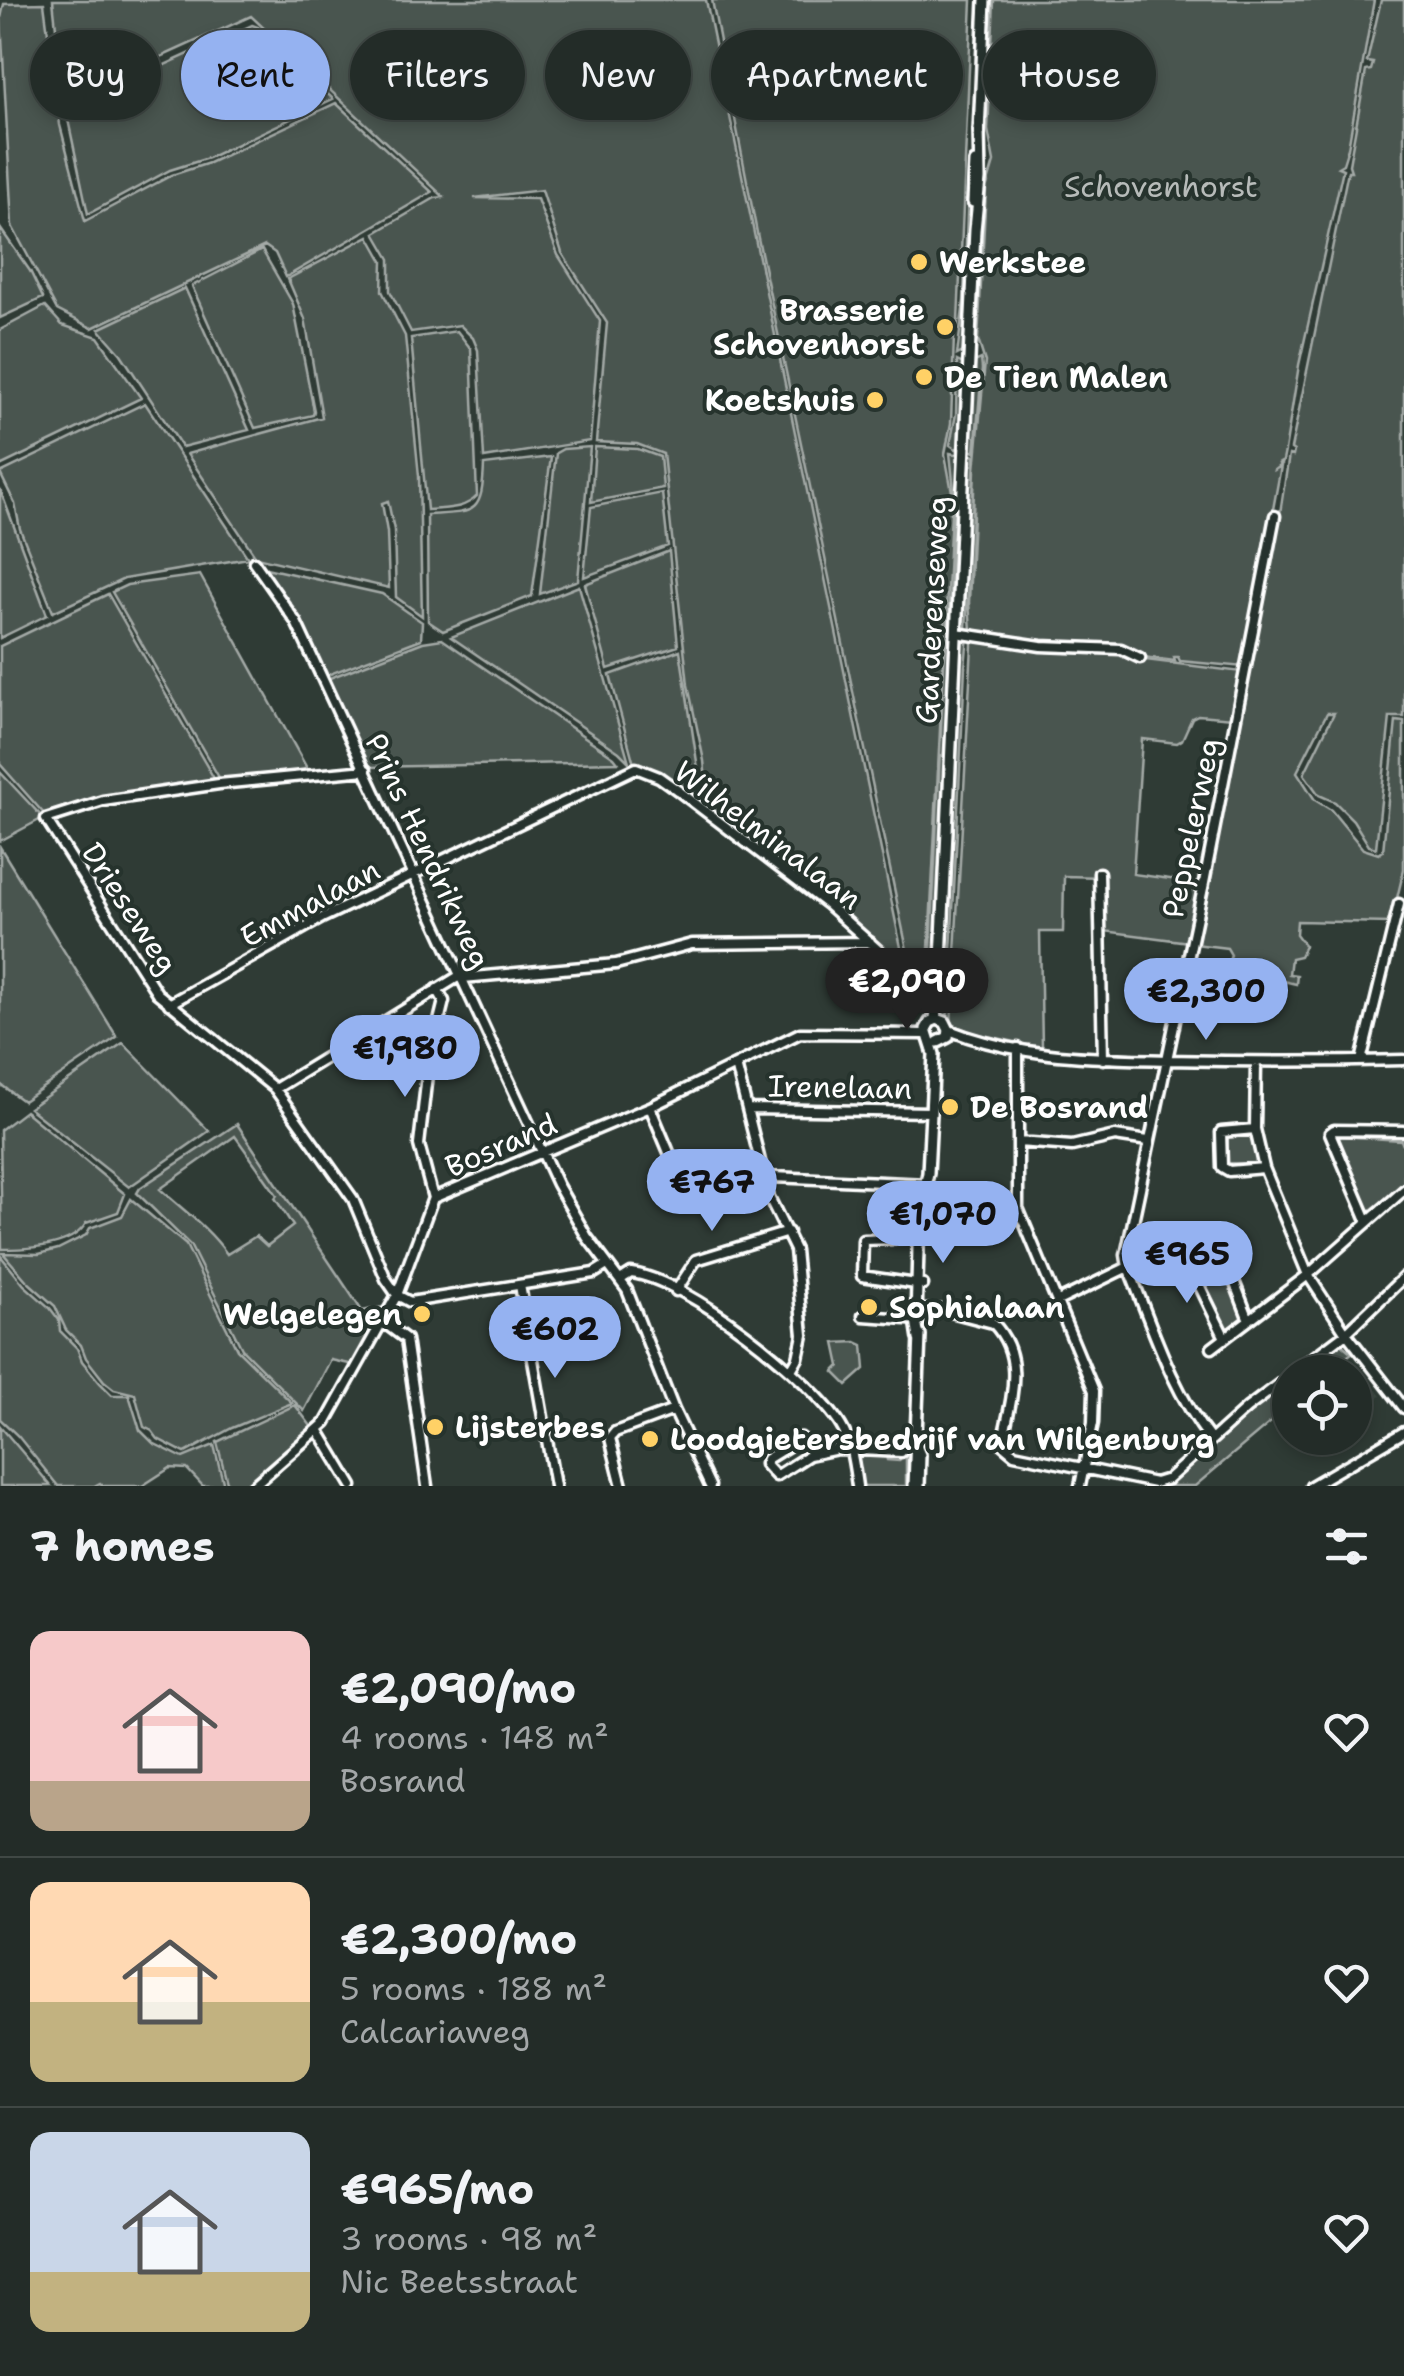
<!DOCTYPE html>
<meta charset="utf-8">
<style>
:root{--surface:#232c28;--page:#2f3834;--text:#f1f3f6;--muted:#a3a7a8;--line:#404845;--accent:#95b2f1}
body{margin:0;font-family:"Shantell Sans",sans-serif;background:var(--page);color:var(--text);height:100vh;display:flex;flex-direction:column;font-size:38px;white-space:nowrap}
*{box-sizing:border-box;margin:0}
p{font-size:32px;color:var(--muted)}
.icon{flex:none;width:55px;height:55px;fill:none;stroke:currentColor;stroke-width:2;stroke-linecap:round;stroke-linejoin:round}
.map{position:relative;height:1486px;overflow:hidden}
.side{display:flex;flex-direction:column;background:var(--surface);flex:1}
.side>*{flex:none}
.guide{position:absolute;left:30px;top:30px;width:1345px;height:90px;display:flex;gap:20px}
.buttons{position:absolute;left:1272px;top:1355px;display:grid;gap:20px}
.buttons a{display:grid;place-items:center;width:100px;height:100px;border-radius:50%;background:var(--surface);box-shadow:0 5px 15px #0003,0 0 0 2px var(--line);font-size:50px}
.price{position:absolute;translate:-50% -85px;padding:0 22px;border-radius:35px;background:var(--accent);color:#111;font-size:32px;line-height:65px;filter:drop-shadow(0 2px 5px #0008)}
.price::after{content:'';position:absolute;left:50%;top:60px;width:30px;height:22px;margin-left:-15px;background:inherit;clip-path:polygon(0 0,100% 0,50% 100%)}
.price.active{background:#222;color:#fff}
ul{padding:0;list-style:none}
li{display:flex;align-items:center;gap:30px;height:250px;padding:0 30px}
li+li{border-top:2px solid var(--line)}
li span{display:grid;place-items:center;flex:none;width:280px;height:200px;border-radius:20px;color:#555}
li>.icon{margin-inline-start:auto}
span .icon{width:120px;height:120px;fill:#fffc;stroke-width:1}
li b{font-size:42px}
h2{display:flex;justify-content:space-between;align-items:center;height:120px;padding:0 30px;font-size:42px}
.tag{padding:0 35px;border-radius:45px;background:var(--surface);box-shadow:0 5px 15px #0003,0 0 0 2px var(--line);font-size:35px;line-height:90px}
.tag.active{background:var(--accent);color:#111}
.map>svg:first-child{display:block}
.built{fill:#3c4842}
.green{fill:#4a544f;stroke:#a4aaa7;stroke-width:2.5;fill-rule:evenodd}
.lines{fill:none;stroke-linecap:round;stroke-linejoin:round}
.minor-casing{stroke:#fff;stroke-width:15}
.major-casing{stroke:#fff;stroke-width:16}
.minor{stroke:#26332d;stroke-width:8}
.major{stroke:#26332d;stroke-width:9}
.poi-dot{fill:#ffd166;stroke:#26332d;stroke-width:4}
.labels{text-anchor:middle;dominant-baseline:central;stroke-width:8;stroke-linejoin:round;paint-order:stroke}
.park-label{font-size:30px;fill:#b7bbb9;stroke:#26332d}
.poi-label{font-size:30px;font-weight:bold;fill:#fff;stroke:#26332d;text-anchor:start}
.street-label{font-size:30px;fill:#fff;stroke:#26332d}
</style>
<div class="map">
<svg width="1404" height="1486" viewBox="0 0 1404 1486">
<rect width="100%" height="100%" fill="#2f3b35"/>
<filter id="ink" filterUnits="userSpaceOnUse"><feTurbulence type="fractalNoise" baseFrequency=".01" numOctaves="2"/><feDisplacementMap in="SourceGraphic" scale="20" xChannelSelector="R" yChannelSelector="G"/><feConvolveMatrix kernelMatrix="1 2 1 2 8 2 1 2 1" color-interpolation-filters="sRGB"/></filter>
<g filter="url(#ink)">
<path class="built" d="M1353,1361L1381,1396L1360,1412L1355,1406V1372H1338Z"/>
<path class="green" d="M53,0H706L905,967L903,970L709,811L704,761L688,685L663,454L637,444L596,442L607,323L562,253L542,190L474,198L537,199L558,255L600,321L590,441L484,458L478,350L473,338L460,325L411,332L390,291V259L375,233L435,198L444,197L251,16L64,101Z
M712,0H972L958,322L954,336L951,423L945,454L952,492L926,1008L911,984L910,964L758,238Z
M994,0H1374L1348,148L1343,164L1338,167L1343,169L1299,365L1285,451L1283,461L1278,464L1283,463L1273,471L1281,466L1244,667L1180,661L1178,657H1174L1175,661L1143,657L1138,659L1242,672L1233,718L1198,715L1192,718L1182,740L1177,743L1142,739L1133,874L1200,883L1189,942L1104,931L1103,877L1064,876L1063,932H1040L1042,1048L956,1029L951,1025L972,645L969,602L975,470L985,362L978,340L986,189L994,162L988,130Z
M1381,0H1404V717H1390L1376,848L1369,846L1353,820L1335,802L1319,795L1304,774L1334,713H1327L1297,772L1315,800L1331,810L1363,849L1379,854L1383,851L1396,721L1404,722V869L1391,923L1297,921L1296,934L1305,946L1300,956L1291,958L1289,974L1297,975L1296,984L1234,970L1228,964L1231,955L1227,948L1194,944L1274,552L1289,455L1293,456L1294,451L1291,449L1348,171H1351L1349,165L1366,71L1371,70L1373,63L1367,62Z
M44,3L60,125L85,221L172,175L209,163L336,103L432,192L286,277L275,253L265,246L92,328L57,310L12,226L1,18L4,4Z
M252,25L258,27L333,99L208,158L170,170L88,214L66,110Z
M968,181H971L965,351L957,355L964,301Z
M0,228L30,271L43,298L0,318Z
M369,236L383,261L382,291L405,336L419,476L422,616L396,597L394,530L388,501L382,503L387,532L389,588L256,557L187,454L322,417L305,319L288,279Z
M262,250L293,304L314,411L313,415L255,428L192,286Z
M185,288L249,430L182,447L121,354L99,329Z
M45,306L62,325L98,337L141,398L0,466V330Z
M457,331L471,349L477,496C464,510 446,508 427,510L411,338Z
M981,359L982,369L975,452L968,449L972,363Z
M957,361L965,365L961,445L956,449L950,445L956,414Z
M145,403L248,558L124,579L53,612L20,529L15,504L0,473Z
M590,447L578,580L540,594L556,453L563,449Z
M595,447L638,449L660,457L663,488L591,502Z
M950,453L961,455L953,632L948,630L954,491Z
M968,453L975,456L966,630L964,631L960,627Z
M551,457L532,596L443,631L428,621L427,515C475,512 482,516 484,465Z
M0,489L47,615L0,638Z
M662,493L668,546L584,577L591,507Z
M669,551L678,646L608,669L585,584Z
M266,568L382,594L422,622L421,639L325,676L299,619Z
M200,575L309,772L221,781L112,592L127,585Z
M579,586L629,762L619,752L451,637Z
M108,594L216,782C159,790 100,793 46,816L0,764V646Z
M953,634L937,969L930,1019L928,1012L944,665L947,636Z
M968,635L965,667L948,1014L943,1005L944,951L959,637Z
M442,639L614,757L618,762L368,767L327,679L423,642Z
M680,650L704,808L661,775L634,764L610,675Z
M0,772L43,818L0,841Z
M0,847L117,1037L23,1101L0,1084Z
M123,1043L209,1131L129,1187L29,1108Z
M25,1111L125,1194L118,1212L86,1223C73,1247 27,1249 2,1249L0,1130Z
M237,1124L362,1311L388,1306L354,1365L331,1360L304,1411L242,1349L190,1245L137,1193L140,1188ZM235,1136L277,1195L275,1198L293,1226L267,1246L256,1236L227,1254C209,1228 183,1210 160,1189Z
M1251,1132L1257,1164L1225,1163L1228,1135Z
M1339,1136L1401,1140L1404,1148V1185L1368,1212L1337,1143Z
M131,1199L186,1245L237,1349L292,1403L232,1428L185,1453L158,1439L152,1431L144,1427L135,1394L114,1389L104,1381L86,1358L81,1345L66,1330L55,1306L27,1281L3,1253L39,1254L58,1249L86,1235L90,1228L122,1216Z
M1215,1248L1221,1256L1244,1319L1226,1333L1189,1256Z
M0,1255L24,1285L50,1308L59,1320L60,1331L77,1348L82,1361L100,1383L112,1395H129L140,1430L153,1443L183,1458L214,1445L224,1486H203L187,1469L170,1468L142,1486H103L100,1483L94,1486H58L18,1436L0,1419Z
M856,1342L863,1345L865,1369L847,1385L834,1372L840,1366L835,1343Z
M1340,1343L1352,1353L1326,1372H1310L1307,1368Z
M1290,1387V1406L1195,1486H1162L1169,1482L1172,1484L1262,1400L1277,1389L1281,1394Z
M295,1405L314,1430L247,1486H228L217,1442Z
M0,1426L51,1486H0Z
M903,1450H906V1486H861L857,1456H886L887,1460L899,1461Z"/>
<g class="lines">
<g class="minor-casing">
<path id="minor" d="M254,562L296,622L557,1184L587,1237L627,1290L674,1410L710,1486
M956,633L1041,646L1121,649L1140,658
M366,770L219,784L103,801L46,819L157,993L275,1089L353,1199L386,1279L397,1295L410,1302L594,1273L607,1265
M1099,873L1103,1059
M463,978L616,964L692,944L870,942
M169,1004L322,918L636,768L659,777L680,792L827,904L887,958L910,986
M949,1030C1018,1058 1094,1058 1167,1060C1246,1062 1325,1062 1404,1060
M1018,1048V1208L1094,1391L1093,1423L1080,1486
M1361,1061L1399,904
M736,1065L769,1197L795,1250L803,1335L798,1358L791,1370
M275,1089L461,975
M650,1107L676,1169L682,1173L927,1184
M748,1109L931,1112
M1255,1129L1221,1132L1222,1167L1229,1171L1264,1168L1255,1129L1256,1063
M1018,1142L1072,1146L1115,1136L1148,1141
M1264,1168L1308,1275L1346,1333L1404,1408
M433,1198L419,1145L428,1066L444,1001L437,989
M1367,1220L1330,1133L1334,1130L1404,1131
M1216,1245L1224,1255L1249,1320
M1184,1254L1225,1338
M620,1280L631,1273C687,1279 811,1378 841,1426C852,1444 854,1466 857,1486
M520,1285L555,1486
M923,1285L862,1276L863,1240L924,1238
M676,1291L696,1260L788,1232
M1058,1301L1128,1267L1229,1239
M916,1310H943L993,1323C1027,1358 1010,1402 1002,1444L1014,1454L1155,1483L1168,1479L1247,1408L1290,1376
M863,1316L921,1320
M383,1322L406,1339L427,1486
M1212,1348L1308,1275L1404,1190
M1294,1372L1346,1333L1404,1277
M319,1431L352,1486
M1211,1440C1171,1389 1152,1326 1128,1267L1126,1255L1204,883L1275,516
M809,1455L811,1447L801,1438L767,1459L765,1464L776,1476L809,1455L838,1449L901,1452
M253,1486L326,1422L397,1295L433,1198L650,1107L800,1033L926,1034
M622,1486L610,1438L615,1432L674,1410
M1311,1486L1404,1432"/>
</g>
<g class="major-casing">
<path id="major" d="M979,132L985,0
M973,202L975,162
M935,1019L941,960L975,230L980,179L979,129
M919,1339L916,1319L919,1214L928,1173L934,1054L926,1029L930,1022L937,1019L945,1022L949,1030L948,1037L938,1042
M917,1448L920,1455L919,1486
M914,1486L920,1335"/>
</g>
<use href="#minor" class="minor"/>
<use href="#major" class="major"/>
</g>
</g>
<g class="poi-dot">
<circle cx="919" cy="262" r="10"/>
<circle cx="945" cy="327" r="10"/>
<circle cx="924" cy="377" r="10"/>
<circle cx="875" cy="400" r="10"/>
<circle cx="950" cy="1107" r="10"/>
<circle cx="869" cy="1307" r="10"/>
<circle cx="422" cy="1314" r="10"/>
<circle cx="435" cy="1427" r="10"/>
<circle cx="650" cy="1439" r="10"/>
</g>
<g class="labels">
<g class="park-label">
<text x="1161" y="186">Schovenhorst</text>
</g>
<g class="poi-label">
<text x="939" y="262">Werkstee</text>
<text x="925" y="310" text-anchor="end">Brasserie<tspan x="925" dy="34">Schovenhorst</tspan></text>
<text x="944" y="377">De Tien Malen</text>
<text x="855" y="400" text-anchor="end">Koetshuis</text>
<text x="970" y="1107">De Bosrand</text>
<text x="889" y="1307">Sophialaan</text>
<text x="402" y="1314" text-anchor="end">Welgelegen</text>
<text x="455" y="1427">Lijsterbes</text>
<text x="670" y="1439">Loodgietersbedrijf van Wilgenburg</text>
</g>
<g class="street-label">
<text transform="translate(932 610) rotate(-87)">Garderenseweg</text>
<text transform="translate(1191 828) rotate(-78)">Peppelerweg</text>
<text transform="translate(768 835) rotate(37)">Wilhelminalaan</text>
<text transform="translate(428 851) rotate(65)">Prins Hendrikweg</text>
<text transform="translate(310 903) rotate(-28)">Emmalaan</text>
<text transform="translate(130 908) rotate(57)">Drieseweg</text>
<text transform="translate(840 1087) rotate(1)">Irenelaan</text>
<text transform="translate(501 1145) rotate(-23)">Bosrand</text>
</g>
</g>
</svg>
<div class="buttons">
<a><svg class="icon" aria-label="locate" viewBox="0 0 24 24"><circle cx="12" cy="12" r="6"/><path d="M12 2v4M12 18v4M2 12h4M18 12h4"/></svg></a>
</div>
<b class="price active" style="left:907px;top:1033px">€2,090</b>
<b class="price" style="left:1206px;top:1043px">€2,300</b>
<b class="price" style="left:405px;top:1100px">€1,980</b>
<b class="price" style="left:712px;top:1234px">€767</b>
<b class="price" style="left:943px;top:1266px">€1,070</b>
<b class="price" style="left:1187px;top:1306px">€965</b>
<b class="price" style="left:555px;top:1381px">€602</b>
<div class="guide">
<a class="tag">Buy</a>
<a class="tag active">Rent</a>
<a class="tag">Filters</a>
<a class="tag">New</a>
<a class="tag">Apartment</a>
<a class="tag">House</a>
</div>
</div>
<section class="side">
<h2>7 homes<svg class="icon" aria-label="filters" viewBox="0 0 24 24"><path d="M4 7h16M4 17h16"/><circle cx="9" cy="7" r="2"/><circle cx="15" cy="17" r="2"/></svg></h2>
<ul>
<li><span style="background:linear-gradient(#f6c9c9 75%,#b9a48a 0)"><svg class="icon" aria-label="home" viewBox="0 0 24 24"><path d="M3 11l9-7 9 7M6 9v11h12V9"/></svg></span><div><b>€2,090/mo</b><p>4 rooms · 148 m²</p><p>Bosrand</p></div><svg class="icon" aria-label="heart" viewBox="0 0 24 24"><path d="M12 20l-8-8c-3-5 5-10 8-4 3-6 11-1 8 4z"/></svg></li>
<li><span style="background:linear-gradient(#ffd9b3 60%,#c2b280 0)"><svg class="icon" aria-label="home" viewBox="0 0 24 24"><path d="M3 11l9-7 9 7M6 9v11h12V9"/></svg></span><div><b>€2,300/mo</b><p>5 rooms · 188 m²</p><p>Calcariaweg</p></div><svg class="icon" aria-label="heart" viewBox="0 0 24 24"><path d="M12 20l-8-8c-3-5 5-10 8-4 3-6 11-1 8 4z"/></svg></li>
<li><span style="background:linear-gradient(#c9d6e8 70%,#c2b280 0)"><svg class="icon" aria-label="home" viewBox="0 0 24 24"><path d="M3 11l9-7 9 7M6 9v11h12V9"/></svg></span><div><b>€965/mo</b><p>3 rooms · 98 m²</p><p>Nic Beetsstraat</p></div><svg class="icon" aria-label="heart" viewBox="0 0 24 24"><path d="M12 20l-8-8c-3-5 5-10 8-4 3-6 11-1 8 4z"/></svg></li>
</ul>
</section>
